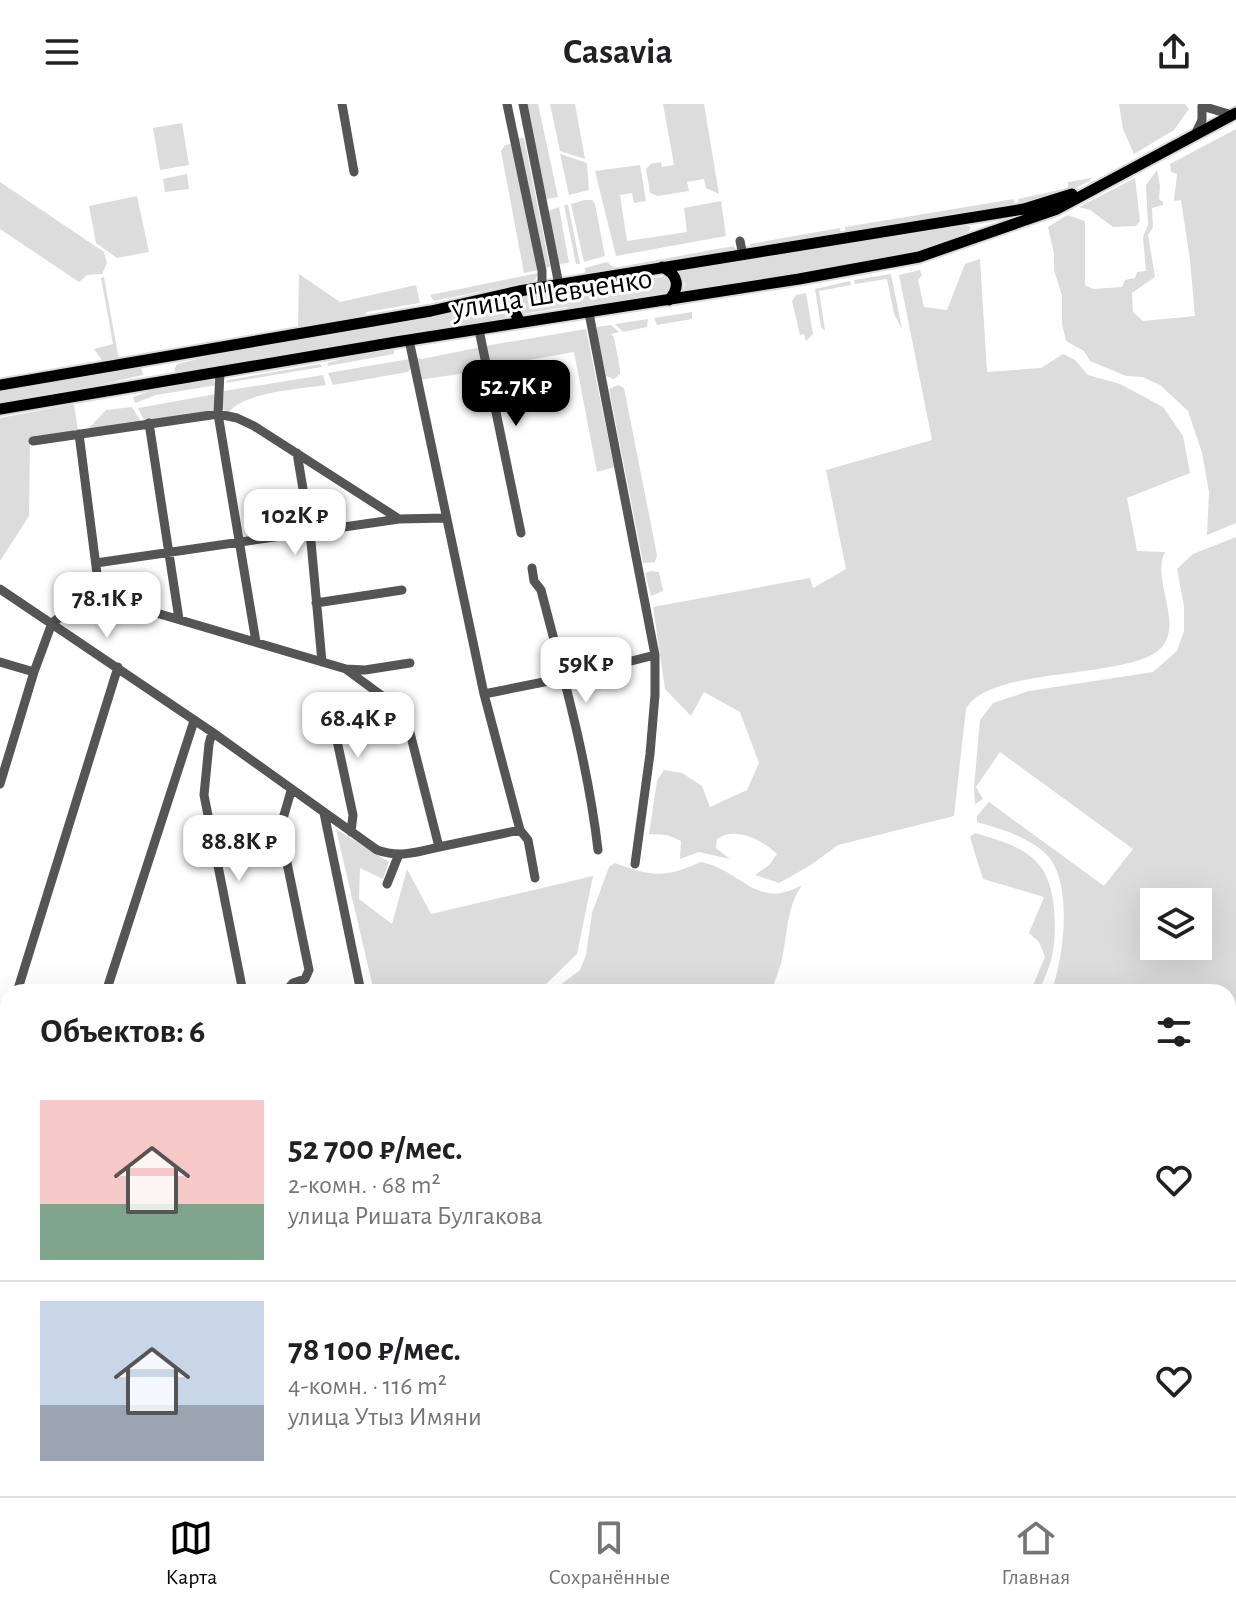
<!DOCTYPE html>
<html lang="ru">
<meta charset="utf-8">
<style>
:root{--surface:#fff;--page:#f2f2f2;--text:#202124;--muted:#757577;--line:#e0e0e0;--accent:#000}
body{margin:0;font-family:"Alegreya Sans",sans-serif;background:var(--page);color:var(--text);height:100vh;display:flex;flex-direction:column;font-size:30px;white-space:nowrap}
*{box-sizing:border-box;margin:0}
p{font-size:26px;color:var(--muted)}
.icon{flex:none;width:44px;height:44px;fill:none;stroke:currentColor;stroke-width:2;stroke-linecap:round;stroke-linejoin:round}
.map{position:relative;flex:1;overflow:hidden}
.side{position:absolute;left:0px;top:880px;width:1236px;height:512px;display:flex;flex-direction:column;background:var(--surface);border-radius:24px 24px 0 0;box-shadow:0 8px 32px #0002}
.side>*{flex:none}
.fabs{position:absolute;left:1140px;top:784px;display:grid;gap:16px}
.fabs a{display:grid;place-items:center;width:72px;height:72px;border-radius:0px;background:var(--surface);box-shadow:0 8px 32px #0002;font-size:40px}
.price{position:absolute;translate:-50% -68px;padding:0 18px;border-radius:16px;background:#fff;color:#222;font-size:26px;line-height:52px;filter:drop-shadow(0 2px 4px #0008)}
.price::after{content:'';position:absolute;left:50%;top:48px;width:24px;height:18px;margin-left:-12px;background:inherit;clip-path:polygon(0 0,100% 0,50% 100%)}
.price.on{background:var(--accent);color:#fff}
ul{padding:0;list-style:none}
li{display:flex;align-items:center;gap:24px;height:200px;padding:0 40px}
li+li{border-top:2px solid var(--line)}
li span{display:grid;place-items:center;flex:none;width:224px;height:160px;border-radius:0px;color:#555}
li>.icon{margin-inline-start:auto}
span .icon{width:96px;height:96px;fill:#fffc;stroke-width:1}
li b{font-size:34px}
h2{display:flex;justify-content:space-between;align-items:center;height:96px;padding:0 40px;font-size:34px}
header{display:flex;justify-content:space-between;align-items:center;height:104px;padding:0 40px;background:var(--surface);font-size:36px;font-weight:700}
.tabs{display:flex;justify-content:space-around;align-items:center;height:112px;border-top:2px solid var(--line);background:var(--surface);font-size:22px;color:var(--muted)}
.tabs a{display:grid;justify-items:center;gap:4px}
.tabs .on{color:var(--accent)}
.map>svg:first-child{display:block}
.green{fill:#dcdcdc;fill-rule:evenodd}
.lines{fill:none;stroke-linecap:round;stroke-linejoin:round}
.major-casing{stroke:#dbdbdb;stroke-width:15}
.minor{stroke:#555;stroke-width:9}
.major{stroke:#000;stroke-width:11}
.labels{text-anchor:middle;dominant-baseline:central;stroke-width:6;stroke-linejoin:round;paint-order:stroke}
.street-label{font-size:30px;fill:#000;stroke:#fff}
</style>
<header><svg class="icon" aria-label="menu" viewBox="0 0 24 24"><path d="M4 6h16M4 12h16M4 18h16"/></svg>Casavia<svg class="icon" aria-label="share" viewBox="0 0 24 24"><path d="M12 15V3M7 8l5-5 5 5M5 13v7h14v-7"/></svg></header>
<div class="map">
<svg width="1236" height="1392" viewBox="0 0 1236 1392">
<rect width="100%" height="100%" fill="#fff"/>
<path class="green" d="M527,0H538L558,93L547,95L545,92Z
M550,0H575L585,55L560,47Z
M663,0H704L719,90L706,84L704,75L687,78L689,87L658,92L650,89L646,65L651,60L661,58L662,63L674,61Z
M1119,0H1185L1189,5L1174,26L1134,50L1123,25Z
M182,19L189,61L160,66L153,24Z
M1236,25V419L1207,431L1209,388L1202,349L1188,307L1160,281L1143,273L1126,272L1090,257L1084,247L1066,237L1062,220V192L1054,166V150L1048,123L1067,111L1085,117V181L1093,185L1122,183L1125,176L1135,174L1137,168L1146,167L1143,133L1148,121L1146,81L1157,66L1160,82L1159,95L1163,98V101L1152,104L1153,123L1148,131L1155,173L1132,189L1133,208L1143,217L1195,212L1190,156L1181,96L1174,97L1177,70L1171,68L1170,60Z
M519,34H524L550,163L545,164Z
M512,40L538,166L524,169L501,47L505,41Z
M560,50L587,59L589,86L569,91Z
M640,61L646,97L634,99L632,89L620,91L627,137L687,128L684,104L721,97L726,132L616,152L595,67Z
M187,70L189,85L165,88L163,75Z
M1091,74L1090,77L1052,95L1019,103L1018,95L1068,84V78Z
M1135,74L1140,117L1136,122L1113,123L1090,106L1079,103Z
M0,78L104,148L107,159L102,170L87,171L79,178L0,125Z
M137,92L149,148L117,154L96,139L89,102Z
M1014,95L1015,104L986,109L979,106L846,132L845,123Z
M584,96H592L595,100L605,152L584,158L571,100Z
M564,101H568L580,160H576Z
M559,103L569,159L558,160L548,107Z
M966,122L971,123L969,127L926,147L683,187L685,180L679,166Z
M840,124L841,132L750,144V140Z
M734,142L735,146L586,173L585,164L607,158L613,163H619Z
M980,155L987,268L1041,264L1063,250L1075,256L1088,271L1120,280L1163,303L1183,332L1190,369L1127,394L1137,447L1165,448C1151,476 1183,517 1162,543C1135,576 989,561 966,605L954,712L838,741L811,761L779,779L755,771L769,761L777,750C762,736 736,722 717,735L716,744L730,755L699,748L680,755L681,737L667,731L649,730L657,677L664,666L682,669L702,682L710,703L747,686L759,659L740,608L704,588L691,612L665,585L653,503L810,474L813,484L846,465L826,366L932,336L899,171L920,166L922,171L918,176L924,203L947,206L965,160Z
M538,169C534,184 522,185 508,182L434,197L430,191Z
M299,170L340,198L416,181L420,199L366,208V210L305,226L299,225L298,221Z
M891,170L902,225L894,210L887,175L855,180L854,176Z
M666,172L672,177V185L668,189L574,206L566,203L523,210L517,205L522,193L604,178L614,181Z
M104,173L119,256L103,258L94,245L113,240L101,174Z
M850,177L851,181L819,187L825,227L821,223L815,185Z
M806,189L813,230L806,237L804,230L800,231L792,197L796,191Z
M509,195L508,214L177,269L174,266L177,260L215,251Z
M692,208V215L657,221L654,214Z
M648,215L647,223L623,228L615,220Z
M611,221L619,228L611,230L614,233L620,265V270L614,275L606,272L597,229V223Z
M586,225L614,363L597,368L574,248L490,263L485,242Z
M481,243L485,266L419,276L414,253L422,255Z
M394,246V250L327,262L328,259L356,251Z
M409,255L410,265L408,268L333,281L328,269Z
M320,260L322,263L225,279L228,276Z
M141,263L143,271L99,281L0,298V287Z
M323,271L326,281C300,285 245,288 229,308L222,305L224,287Z
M213,276L217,281L156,291L135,299L133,293L158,284Z
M618,281L624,284L657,451L655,458L643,459L609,285Z
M216,290L215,305L213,308L145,318L138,304Z
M74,300L78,327L30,335L29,412L0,457V314Z
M132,303L142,319L86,327L106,306Z
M1236,433V1134L1228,1124V888H1051C1064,855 1074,775 1045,749C1026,732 1001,725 977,718V712L989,698L1104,782L1133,745L1000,648L976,683L983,695L975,700L974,683L980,616L993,599L1029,587L1153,568L1177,547L1184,527V502L1177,465L1193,450ZM1198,798V842H1154V798Z
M651,467L659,468L663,487L651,492L645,469Z
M336,725L389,758L383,775L360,764L359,795L392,820L407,765L431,810L593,772L577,850L538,888H374Z
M975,729C997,736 1025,742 1040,762C1057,783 1057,828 1052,853C1049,865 1043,877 1039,888H1030L1045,853L1039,838L1029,829L1044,793L983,775L970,733Z
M701,758C740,765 757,807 802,781C787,803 788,825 783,850C781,863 775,876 771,888H551L580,866L586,851L592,809L609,763L615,759C653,773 664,774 701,758Z
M1228,1140L1236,1150V1356L1228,1358Z
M483,1384H708L724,1392H485Z"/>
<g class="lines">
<g class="major-casing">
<path id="major" d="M662,163C678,170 681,183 669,196
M519,187L512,203L520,218
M0,281L431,207L519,187L1024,105L1072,90
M0,305L396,238L799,175L919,153L1057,105L1236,9
M1228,1364L1236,1362
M1078,1392L1118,1384"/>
</g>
<path class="minor" d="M342,0L354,68
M507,0L542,167V184
M523,0L559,181
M1202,2L1232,11
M1195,31L1202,16V2
M740,137L743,151
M589,209L655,551V591L650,650L635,760
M479,226L521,429
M409,236L484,590L520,726L528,736L535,774
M220,268L218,310L256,538
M149,319L179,515
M79,330L100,493
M33,337L218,310L237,314L254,322L399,415L446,414
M297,349L310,427L322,558
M96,459L399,415
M532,464L534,477L541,486C563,571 588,659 598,746
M0,485L212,628L377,746C399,754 418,748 439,743
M316,499L402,486
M0,558L34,568
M347,566L400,605L406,613L439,743L520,726
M484,590L564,574L655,551
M212,628L209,640L204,691L242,883L222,888
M312,632H336L353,711L351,728
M0,680L34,568L52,519L89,492L109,495L346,565L365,566L410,559
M324,709L361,888
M387,780L399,750
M17,888L118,563
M106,888L194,617
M285,888L293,879L305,875L309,866L280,725L291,687
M0,916L8,918
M0,1005L8,1007
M0,1085L8,1087
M0,1166L8,1169
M0,1233L8,1207
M0,1243L8,1245
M0,1324H8
M160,1384L161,1392
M234,1384L236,1392
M317,1384L319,1392
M392,1384L394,1392
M469,1384L471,1392
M53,1392L89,1384"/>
<use href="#major" class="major"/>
</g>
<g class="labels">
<g class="street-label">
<text transform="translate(552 190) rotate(-9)">улица Шевченко</text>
</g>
</g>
</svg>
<div class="fabs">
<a><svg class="icon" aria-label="layers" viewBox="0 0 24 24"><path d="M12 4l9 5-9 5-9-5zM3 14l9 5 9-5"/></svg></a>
</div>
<b class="price on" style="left:516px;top:324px">52.7K ₽</b>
<b class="price" style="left:295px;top:453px">102K ₽</b>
<b class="price" style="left:107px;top:536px">78.1K ₽</b>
<b class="price" style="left:586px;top:601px">59K ₽</b>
<b class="price" style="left:358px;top:656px">68.4K ₽</b>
<b class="price" style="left:239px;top:779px">88.8K ₽</b>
<section class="side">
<h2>Объектов: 6<svg class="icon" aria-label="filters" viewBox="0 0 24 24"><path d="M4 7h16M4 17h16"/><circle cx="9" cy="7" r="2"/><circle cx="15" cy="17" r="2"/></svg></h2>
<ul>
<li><span style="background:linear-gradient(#f6c9c9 65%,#7fa58c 0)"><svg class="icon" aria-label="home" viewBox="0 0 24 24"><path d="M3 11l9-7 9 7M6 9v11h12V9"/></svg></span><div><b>52 700 ₽/мес.</b><p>2-комн. · 68 m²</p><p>улица Ришата Булгакова</p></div><svg class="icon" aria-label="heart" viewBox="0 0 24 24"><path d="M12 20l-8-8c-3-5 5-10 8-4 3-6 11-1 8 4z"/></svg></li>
<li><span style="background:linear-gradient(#c9d6e8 65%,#9aa5b1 0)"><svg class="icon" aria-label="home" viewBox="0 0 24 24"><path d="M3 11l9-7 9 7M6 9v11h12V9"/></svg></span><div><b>78 100 ₽/мес.</b><p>4-комн. · 116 m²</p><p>улица Утыз Имяни</p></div><svg class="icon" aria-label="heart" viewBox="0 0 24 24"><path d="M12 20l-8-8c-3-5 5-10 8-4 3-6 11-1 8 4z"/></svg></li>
</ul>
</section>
</div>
<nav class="tabs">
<a class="on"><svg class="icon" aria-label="map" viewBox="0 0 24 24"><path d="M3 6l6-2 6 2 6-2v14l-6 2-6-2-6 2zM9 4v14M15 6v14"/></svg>Карта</a>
<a><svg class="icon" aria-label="saved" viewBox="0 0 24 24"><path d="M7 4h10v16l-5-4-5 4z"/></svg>Сохранённые</a>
<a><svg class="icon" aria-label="home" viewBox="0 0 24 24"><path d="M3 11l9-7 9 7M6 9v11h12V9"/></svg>Главная</a>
</nav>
